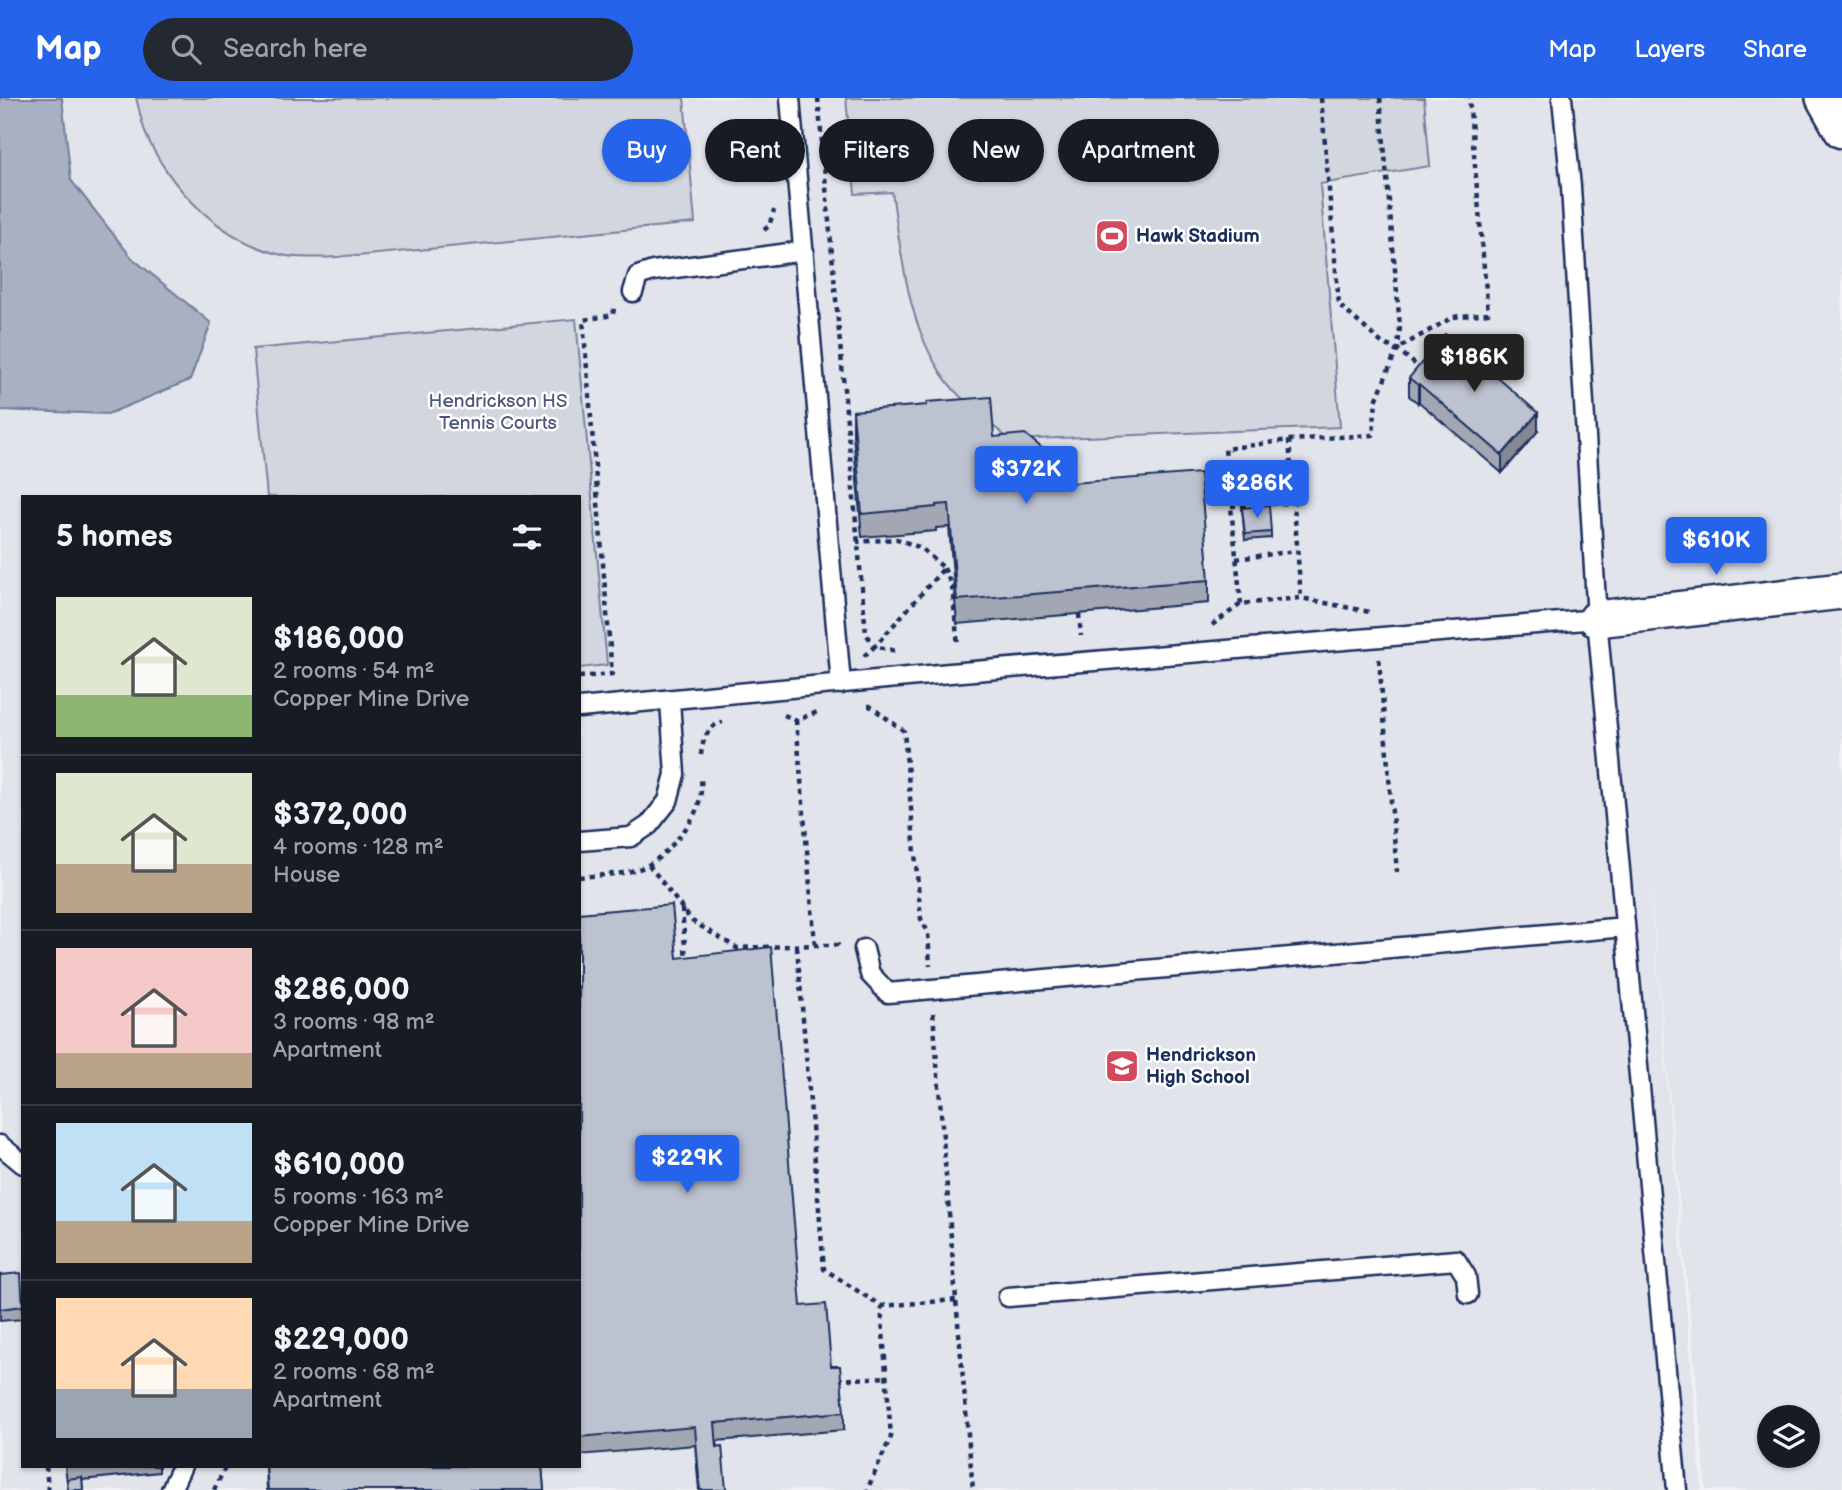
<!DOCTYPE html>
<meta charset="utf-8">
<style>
:root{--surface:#171b24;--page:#242831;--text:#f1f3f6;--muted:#9ea1a6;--line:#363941;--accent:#2563eb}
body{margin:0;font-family:"Balsamiq Sans",sans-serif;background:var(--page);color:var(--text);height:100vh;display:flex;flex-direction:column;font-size:26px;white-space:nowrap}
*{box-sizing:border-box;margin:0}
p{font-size:23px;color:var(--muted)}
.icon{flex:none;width:38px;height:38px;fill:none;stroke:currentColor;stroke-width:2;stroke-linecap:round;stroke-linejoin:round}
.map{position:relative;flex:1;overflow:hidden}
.panel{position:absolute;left:21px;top:397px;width:560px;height:973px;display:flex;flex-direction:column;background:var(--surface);border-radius:0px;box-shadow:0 2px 5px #0004}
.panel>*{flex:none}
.hud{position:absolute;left:602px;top:21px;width:665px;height:63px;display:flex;gap:14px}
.buttons{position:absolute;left:1757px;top:1307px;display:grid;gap:14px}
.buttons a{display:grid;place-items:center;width:63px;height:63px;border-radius:50%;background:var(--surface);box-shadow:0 2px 5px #0004;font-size:35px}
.price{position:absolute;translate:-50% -60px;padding:0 16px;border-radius:7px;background:var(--accent);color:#fff;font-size:23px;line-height:46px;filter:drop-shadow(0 2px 4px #0008)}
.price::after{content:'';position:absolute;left:50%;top:42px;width:21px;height:16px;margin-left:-10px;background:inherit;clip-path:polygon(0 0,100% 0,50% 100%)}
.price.on{background:#222;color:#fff}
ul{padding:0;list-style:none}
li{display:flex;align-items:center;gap:21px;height:175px;padding:0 35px}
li+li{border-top:2px solid var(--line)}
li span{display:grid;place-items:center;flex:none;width:196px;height:140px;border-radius:0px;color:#555}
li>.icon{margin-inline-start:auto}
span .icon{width:84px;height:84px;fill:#fffc;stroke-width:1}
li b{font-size:30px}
h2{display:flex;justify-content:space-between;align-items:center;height:84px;padding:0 35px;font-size:30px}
.pill{padding:0 24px;border-radius:32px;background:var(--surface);box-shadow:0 2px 5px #0004;font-size:24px;line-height:63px}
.pill.on{background:var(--accent);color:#fff}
header{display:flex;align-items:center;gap:42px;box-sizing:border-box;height:98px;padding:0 35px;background:var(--accent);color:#fff}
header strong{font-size:33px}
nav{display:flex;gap:38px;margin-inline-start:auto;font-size:24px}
.search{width:490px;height:63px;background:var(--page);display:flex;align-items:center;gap:18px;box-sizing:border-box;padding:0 24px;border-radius:38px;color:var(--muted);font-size:26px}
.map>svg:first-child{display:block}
.built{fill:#e1e4ea;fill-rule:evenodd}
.green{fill:#d2d6df;stroke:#76829e;stroke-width:2}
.water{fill:#a8b0c2;stroke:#707c9a;stroke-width:2}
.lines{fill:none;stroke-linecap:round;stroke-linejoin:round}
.lane-casing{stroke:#1b2f5e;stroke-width:23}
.street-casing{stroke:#1b2f5e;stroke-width:40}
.path{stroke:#1b2f5e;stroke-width:4.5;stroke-dasharray:5 5;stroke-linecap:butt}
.lane{stroke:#fff;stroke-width:18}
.street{stroke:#fff;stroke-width:35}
.wall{fill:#a2a7b3;stroke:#1b2f5e;stroke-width:2}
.shaded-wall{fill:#848892;stroke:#1b2f5e;stroke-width:2}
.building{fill:#bcc2d0;stroke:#1b2f5e;stroke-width:2}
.labels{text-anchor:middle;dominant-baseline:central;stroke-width:5;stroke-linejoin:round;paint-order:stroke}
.poi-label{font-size:19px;font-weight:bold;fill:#1b2f5e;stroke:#fff;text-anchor:start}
.park-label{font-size:19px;fill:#49597e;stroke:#fff}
</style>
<header>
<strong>Map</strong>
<div class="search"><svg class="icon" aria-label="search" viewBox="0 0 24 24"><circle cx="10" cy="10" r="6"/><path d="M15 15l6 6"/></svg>Search here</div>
<nav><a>Map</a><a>Layers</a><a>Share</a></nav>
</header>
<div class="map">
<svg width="1842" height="1392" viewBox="0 0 1842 1392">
<rect width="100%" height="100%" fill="#f1f2f5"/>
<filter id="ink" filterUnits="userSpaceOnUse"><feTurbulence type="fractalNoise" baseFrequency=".0143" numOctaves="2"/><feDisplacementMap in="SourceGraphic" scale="14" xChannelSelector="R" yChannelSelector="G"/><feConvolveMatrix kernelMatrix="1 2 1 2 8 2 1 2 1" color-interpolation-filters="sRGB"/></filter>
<g filter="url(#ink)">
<path class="built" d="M0,0H1842V1392H1706L1645,730L1702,1392H0ZM23,399H579V1368H23ZM1769,1320H1808V1358H1769Z"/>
<path class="green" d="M136,0H684L695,125L357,158C348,156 344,159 336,159C324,160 293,160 282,157C223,143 174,95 148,41C142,29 140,13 136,0Z
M846,0H1424L1430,68L1320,86L1340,329L1010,342C991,326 971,310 954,292C908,240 902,159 892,94L855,96Z
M576,221L607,567L579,570V399H267L253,251Z"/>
<path class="water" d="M0,0H62L71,82L132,160L211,225L190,282L108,316L0,312Z"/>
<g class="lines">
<g class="lane-casing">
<path id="lane" d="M790,0L841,586
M1562,0L1571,89L1597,521L1677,1392
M633,194L638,178L653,173L804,153
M579,610L950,575L1597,521
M579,743L631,739L649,727L668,703L675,676L670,603
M864,851L870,876L888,895L1625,829
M0,1047L23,1066
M1008,1199L1456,1162L1466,1178L1468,1196
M171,1392L182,1368"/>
</g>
<g class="street-casing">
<path id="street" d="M1824,0L1842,32
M1597,521L1842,493"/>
</g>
<path class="path" d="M818,0L866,536L875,548L944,470L921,450L897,441L857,444
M1321,0L1339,207L1383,246L1397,251L1422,272
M1380,0L1400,229L1398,250
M764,132L769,128L774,112
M1289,342L1301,500
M1231,408L1292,405
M1236,461L1296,453
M944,470L952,489L958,548
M1241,506L1225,351L1289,342L1373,337L1376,303L1397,251L1453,219L1488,215L1469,0
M1079,516L1081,538
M1212,527L1241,506L1301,500L1370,514
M864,558L875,548L896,553
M1379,561L1397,774
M579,579L612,576L583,222L613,217L614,209
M868,608H870L904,633L921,821L928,834L930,868
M784,617L796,622L818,614
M796,622L815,847
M701,657C702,643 708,627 723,624
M649,767L692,823L737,850L815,847H838L839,850
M579,779C601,777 631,777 650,766C664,758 687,732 694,717C700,706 702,692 701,680
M682,811L686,862
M797,849L824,1171L881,1208L891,1339L867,1392
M933,915L956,1202L973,1392
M881,1208L956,1202
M838,1282L886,1279
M46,1368L48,1392
M214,1392L226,1368"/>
<use href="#lane" class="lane"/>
<use href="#street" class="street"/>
</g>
<path class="wall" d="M1409,280L1538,333L1502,375L1419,304L1418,305L1409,298Z
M853,313L994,339L1046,387L1209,482V505L957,526L949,429L936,430V433L862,439L853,337Z
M1242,410L1271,434V440L1245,442Z
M579,815L677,860L801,1208L831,1268L844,1314V1332L717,1343L726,1392H699L695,1347L579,1357Z
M0,1177L23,1195V1221L0,1223Z
M65,1368H159V1374L82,1382L83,1392H68Z
M266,1368H542L544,1392H267Z"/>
<path class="shaded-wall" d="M1419,286V304L1418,305V287Z
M1538,315V333L1502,375V357Z"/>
<path class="building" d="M1445,236L1455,242L1538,315L1502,357L1419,286L1418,287L1409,280Z
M991,299L994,339L1025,336L1043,351L1046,387L1200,375L1209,482L957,502L949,406L936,407V409L862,416L853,313L927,307V304Z
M1269,407L1271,434L1245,436L1242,410Z
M672,807L677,860L771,849L801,1208L826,1206L831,1268H840L844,1314L715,1325L717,1349L722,1348L726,1392H700L695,1329L579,1339V815Z
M21,1175L23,1208L0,1211V1177Z
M266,1368H542L544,1392H268Z
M82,1379L83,1392H68L67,1381Z"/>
</g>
<defs>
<g id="stadium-square" transform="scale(1.75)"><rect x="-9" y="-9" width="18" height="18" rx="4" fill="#d1495b" stroke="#fff"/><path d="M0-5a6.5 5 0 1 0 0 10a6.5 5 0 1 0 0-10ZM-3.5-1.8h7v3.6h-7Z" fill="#fff"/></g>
<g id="school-square" transform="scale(1.75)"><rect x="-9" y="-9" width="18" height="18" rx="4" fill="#d1495b" stroke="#fff"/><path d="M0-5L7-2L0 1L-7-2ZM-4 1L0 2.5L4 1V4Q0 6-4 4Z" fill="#fff"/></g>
</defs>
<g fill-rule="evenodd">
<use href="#stadium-square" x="1112" y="138"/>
<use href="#school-square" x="1122" y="968"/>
</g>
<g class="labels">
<g class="poi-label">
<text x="1136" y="138">Hawk Stadium</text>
<text x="1146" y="957">Hendrickson<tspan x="1146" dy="22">High School</tspan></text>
</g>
<g class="park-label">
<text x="498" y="303">Hendrickson HS<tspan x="498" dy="22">Tennis Courts</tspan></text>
</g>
</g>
</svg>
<div class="buttons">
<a><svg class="icon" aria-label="layers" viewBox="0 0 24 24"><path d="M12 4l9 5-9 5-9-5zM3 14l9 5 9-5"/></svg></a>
</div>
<b class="price on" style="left:1474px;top:296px">$186K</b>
<b class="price" style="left:1026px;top:408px">$372K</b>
<b class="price" style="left:1257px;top:422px">$286K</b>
<b class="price" style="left:1716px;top:479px">$610K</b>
<b class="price" style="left:687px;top:1097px">$229K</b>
<div class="hud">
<a class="pill on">Buy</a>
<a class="pill">Rent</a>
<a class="pill">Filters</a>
<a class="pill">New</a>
<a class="pill">Apartment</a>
</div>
<section class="panel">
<h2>5 homes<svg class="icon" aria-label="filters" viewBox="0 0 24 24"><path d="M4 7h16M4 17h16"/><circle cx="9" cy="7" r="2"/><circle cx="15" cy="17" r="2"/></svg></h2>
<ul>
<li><span style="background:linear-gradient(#dfe7d0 70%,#8fb573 0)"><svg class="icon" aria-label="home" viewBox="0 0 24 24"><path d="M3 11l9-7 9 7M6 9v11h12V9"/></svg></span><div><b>$186,000</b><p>2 rooms · 54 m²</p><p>Copper Mine Drive</p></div></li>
<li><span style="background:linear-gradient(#dfe7d0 65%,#b9a48a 0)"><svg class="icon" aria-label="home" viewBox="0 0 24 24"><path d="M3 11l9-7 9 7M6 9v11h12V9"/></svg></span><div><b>$372,000</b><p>4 rooms · 128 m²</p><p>House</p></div></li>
<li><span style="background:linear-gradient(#f6c9c9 75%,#b9a48a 0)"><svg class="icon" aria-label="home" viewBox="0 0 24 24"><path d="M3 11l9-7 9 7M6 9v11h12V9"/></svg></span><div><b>$286,000</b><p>3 rooms · 98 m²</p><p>Apartment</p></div></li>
<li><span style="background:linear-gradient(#bfe0f5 70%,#b9a48a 0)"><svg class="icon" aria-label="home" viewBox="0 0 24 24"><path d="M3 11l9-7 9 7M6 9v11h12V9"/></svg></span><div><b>$610,000</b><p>5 rooms · 163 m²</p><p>Copper Mine Drive</p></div></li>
<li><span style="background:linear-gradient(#ffd9b3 65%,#9aa5b1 0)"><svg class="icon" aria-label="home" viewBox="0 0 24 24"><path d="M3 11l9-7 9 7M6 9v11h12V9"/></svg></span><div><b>$229,000</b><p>2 rooms · 68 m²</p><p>Apartment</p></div></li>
</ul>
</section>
</div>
